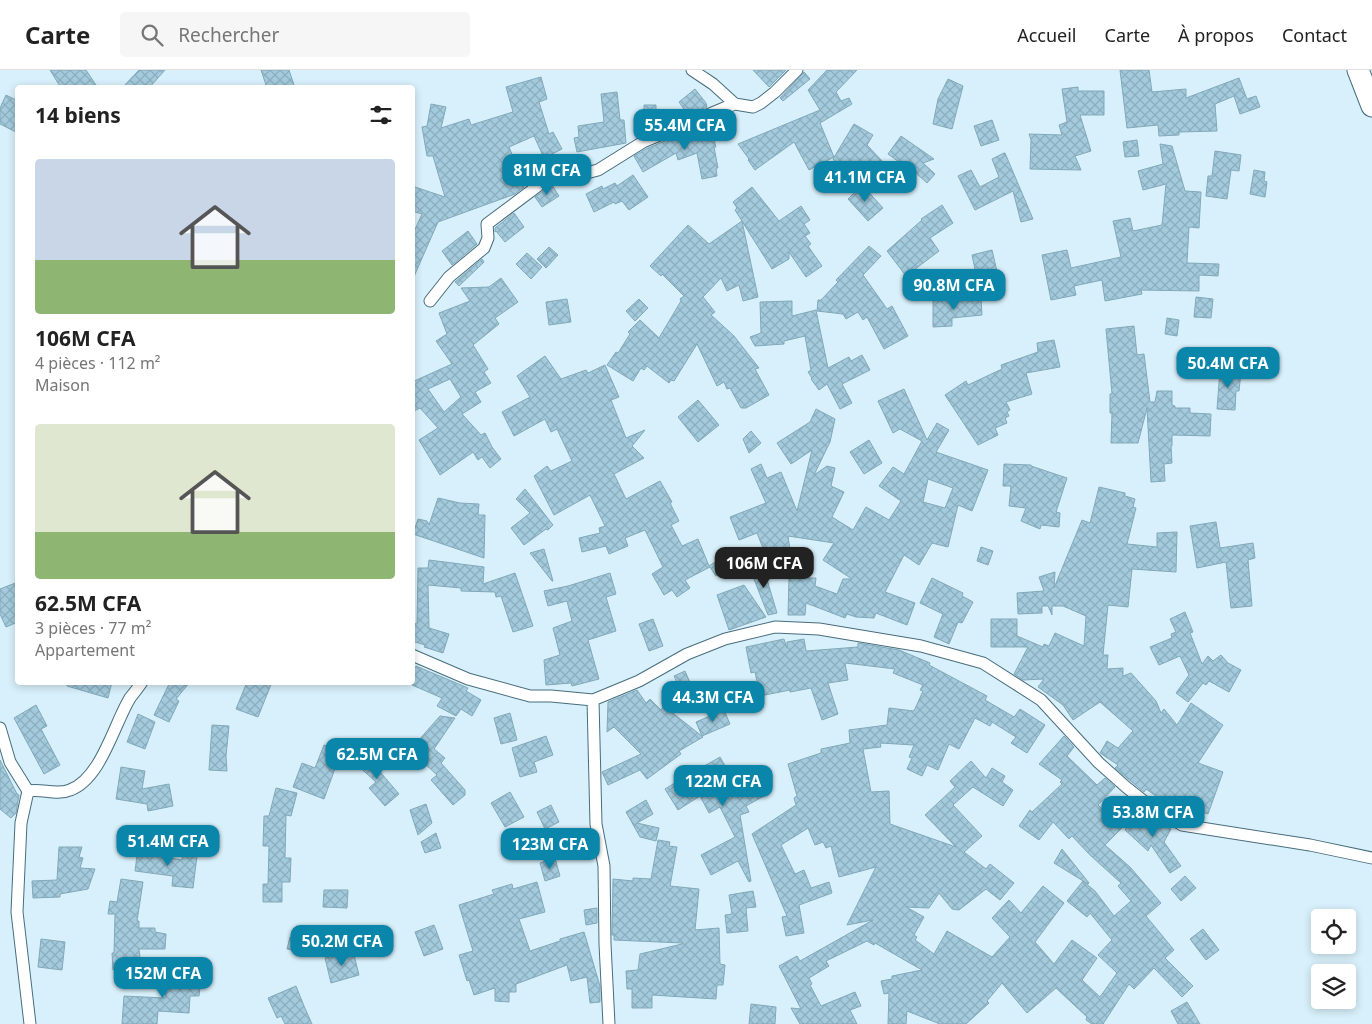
<!DOCTYPE html>
<html lang="fr">
<meta charset="utf-8">
<style>
:root{--surface:#fff;--page:#f6f6f6;--text:#222;--muted:#767676;--line:#e0e0e0;--accent:#0a86aa}
body{margin:0;font-family:"Noto Sans",sans-serif;background:var(--page);color:var(--text);height:100vh;display:flex;flex-direction:column;font-size:19px;white-space:nowrap}
*{box-sizing:border-box;margin:0}
p{font-size:16px;color:var(--muted)}
.icon{flex:none;width:28px;height:28px;fill:none;stroke:currentColor;stroke-width:2;stroke-linecap:round;stroke-linejoin:round}
.map{position:relative;flex:1;overflow:hidden}
.sheet{position:absolute;left:15px;top:15px;width:400px;height:600px;display:flex;flex-direction:column;background:var(--surface);border-radius:5px;box-shadow:0 2px 8px #0003}
.sheet>*{flex:none}
.tools{position:absolute;left:1311px;top:839px;display:grid;gap:10px}
.tools a{display:grid;place-items:center;width:45px;height:45px;border-radius:5px;background:var(--surface);box-shadow:0 2px 8px #0003;font-size:25px}
.price{position:absolute;translate:-50% -42px;padding:0 11px;border-radius:10px;background:var(--accent);color:#fff;font-size:16px;line-height:32px;filter:drop-shadow(0 1px 2px #0008)}
.price::after{content:'';position:absolute;left:50%;top:30px;width:15px;height:11px;margin-left:-8px;background:inherit;clip-path:polygon(0 0,100% 0,50% 100%)}
.price.current{background:#222;color:#fff}
ul{padding:0;list-style:none}
li{display:grid;align-content:center;gap:10px;height:265px;padding:0 20px}
li span{display:grid;place-items:center;height:155px;border-radius:5px;color:#555}
li>.icon{margin-inline-start:auto}
span .icon{width:90px;height:90px;fill:#fffc;stroke-width:1}
li b{font-size:21px}
h2{display:flex;justify-content:space-between;align-items:center;height:60px;padding:0 20px;font-size:21px}
header{display:flex;align-items:center;gap:30px;box-sizing:border-box;height:70px;padding:0 25px;background:var(--surface);border-bottom:1px solid var(--line)}
header strong{font-size:24px}
nav{display:flex;gap:28px;margin-inline-start:auto;font-size:18px}
.search{width:350px;height:45px;background:var(--page);display:flex;align-items:center;gap:12px;box-sizing:border-box;padding:0 18px;border-radius:5px;color:var(--muted);font-size:19px}
.map>svg:first-child{display:block}
.building{fill:url(#building-cross-hatch);stroke:#81a9b9;fill-rule:evenodd}
.lines{fill:none;stroke-linecap:round;stroke-linejoin:round}
.street-casing{stroke:#476d7d;stroke-width:13}
.highway-casing{stroke:#476d7d;stroke-width:23}
.street{stroke:#fff;stroke-width:11}
.highway{stroke:#fff;stroke-width:21}
</style>
<header>
<strong>Carte</strong>
<div class="search"><svg class="icon" aria-label="search" viewBox="0 0 24 24"><circle cx="10" cy="10" r="6"/><path d="M15 15l6 6"/></svg>Rechercher</div>
<nav><a>Accueil</a><a>Carte</a><a>À propos</a><a>Contact</a></nav>
</header>
<div class="map">
<svg width="1372" height="954" viewBox="0 0 1372 954">
<defs>
<pattern id="building-cross-hatch" width="8" height="8" patternUnits="userSpaceOnUse" patternTransform="scale(1.25)"><rect width="8" height="8" fill="#a3cbdd"/><path d="M0 0l8 8M0 8l8-8" fill="none" stroke="#8baebe"/></pattern>
</defs>
<rect width="100%" height="100%" fill="#d8f0fb"/>
<path class="building" d="M50,0H86L98,18H61Z
M139,0H165L149,18H122Z
M261,0H289L295,18H267Z
M753,0H786L769,17Z
M827,0H857L836,22L841,31L849,28L852,34L820,53L834,87L809,100L794,72L755,100L748,90L749,89L738,74L820,40L808,20Z
M1120,0H1149L1152,22L1186,19V28L1239,8L1247,29L1256,26L1260,37L1240,44L1234,26L1215,34L1217,61L1179,62V65L1159,66L1158,55L1127,58Z
M804,2L810,9L783,31L780,28Z
M541,7L547,29L539,32L549,64L553,62L562,79L544,88L534,66L509,77L514,89L503,93L524,117L515,124L438,152L412,211V166L422,144L412,141V116L445,127L433,86H427L422,57L427,56L431,34L446,37L441,58L469,49L471,55L513,42L506,17Z
M948,9L963,16L952,59L933,54L938,29Z
M1078,17V21H1104V45H1080L1091,81L1075,86L1081,100L1030,99L1031,70L1029,64L1062,65L1059,55L1067,52L1062,19Z
M695,19L706,33L707,37L688,45L679,32Z
M617,22L620,50H624L626,73L577,82L574,68L579,67L578,56L604,52L601,24Z
M6,25L18,31V63L0,54V38Z
M644,35H656V50L644,49Z
M992,50L999,70L981,76L974,56Z
M709,52L716,77H714L718,98H716L717,106L702,109L697,83L678,90L676,83L643,102L634,86L646,79Z
M854,54L873,65L867,75L883,92L857,119L833,89Z
M901,66L934,89L923,93L935,104L927,113L907,95L906,97L888,84Z
M1137,70L1139,86L1125,87L1123,72Z
M1160,74L1172,76L1185,121L1201,122L1199,158L1189,157L1187,193L1219,194L1218,206L1199,205V221L1141,220L1142,224L1105,231L1102,210L1074,216L1076,225L1051,230L1042,185L1067,180L1071,198L1121,187L1113,151L1130,148L1133,161L1162,155L1166,114L1143,120L1138,101L1163,94Z
M1215,81L1241,85L1239,101L1231,100L1227,129L1206,126L1208,106H1212Z
M1004,83H1005L1033,149L1021,152L1013,121L975,140L958,106L971,100L980,117L999,107L992,89Z
M1254,100L1265,102L1264,111L1267,112L1265,127L1250,124Z
M633,105L648,127L629,140L622,131L615,134L614,132L594,142L586,124L602,116L603,119L615,113L617,116Z
M552,115L559,126L542,137L535,127Z
M862,115L883,138L868,151L848,129Z
M752,117L779,151L801,136L810,150L804,154L810,163L805,166L811,174L808,176L822,196L806,207L789,182V189L772,199L735,140L737,138L733,132Z
M942,135L953,153L930,168L939,181L906,206L887,181L922,150L921,149Z
M514,143L524,157L505,172L496,161L495,162V158Z
M742,151L758,227L743,231L739,215L727,221L721,208L703,227L715,242L711,245L734,266L759,298L755,299L769,325L746,338H741L730,318L727,319L724,312L717,316L697,274L674,311L671,310L669,313L647,296L644,300L641,298L633,311L607,295L616,282L618,283L630,264L628,262L640,250L659,268L681,231L680,229L684,226L662,204L661,206L650,196L688,155L709,174Z
M468,161L477,174L452,195L442,181Z
M869,176L881,186L863,205L887,239L892,236L908,266L884,279L867,247L863,250L858,242L846,249L843,244L817,241L818,230H821L838,212L836,210Z
M549,177L558,185L546,198L537,189Z
M992,180L1000,214L979,218L972,185Z
M527,183L542,197L531,209L516,194Z
M482,189L484,192L459,216L455,212Z
M501,208L518,232L495,248L499,254L473,275L488,299L484,302L491,313L475,322L481,332L462,344L481,365L485,363L492,377L501,389L490,398L482,387L478,390L473,382L440,405L419,370L438,358L420,338L412,342V312L452,294L436,271L447,264L439,243L470,231L461,218L489,217ZM450,309L461,327L444,342L428,319Z
M1196,227L1213,229L1211,248L1194,247Z
M567,229L571,252L549,255L546,232Z
M639,229L648,238L635,251L626,241Z
M981,229L982,245L952,248V256L933,257V230Z
M792,231V246L816,240L828,298L849,287L851,291L862,285L870,300L842,314L852,333L840,339L827,314L819,320L811,309L812,308L808,302L811,300L805,266L784,271V274L755,276L750,267L761,263L760,232Z
M1167,248L1179,250L1177,266L1165,264Z
M1134,256L1137,285L1144,284L1150,332H1155L1157,321H1172V335L1175,336V338H1190V343L1211,344L1210,366L1172,365V376H1171L1172,393L1164,394L1165,411L1151,412L1147,338L1138,373H1111L1112,343H1110V324H1112L1106,259Z
M1054,270L1060,297L1026,303L1032,324L1006,332L1010,340L1007,342L1009,346L1005,348L1007,353L995,358L998,365L978,375L945,325L966,311L968,315L1002,299L1001,295L1038,282L1037,273Z
M545,286L561,309L586,300L588,303L605,295L619,327L611,330L626,368L645,360L632,376L644,388L614,404L626,429L660,411L672,432L670,433L679,451L671,455L682,476L698,469L709,496L724,486L731,495L716,506L710,497L685,510L690,518L677,527L672,520L664,525L652,504L663,497L645,460L625,468L628,476L609,484L606,476L582,482L579,468L600,463L599,458L605,456L590,425L554,445L534,406L547,396L551,401L572,391L557,359L551,362L545,349L514,366L502,342L530,327L517,306Z
M1220,300L1241,302L1239,321H1236L1235,340L1217,339Z
M904,319L927,370L937,353L949,360L936,382L988,400L972,441L958,435L948,477L932,473L919,495L904,485L885,522L915,533L907,555L876,543L874,548L856,547L847,544L845,548L806,533L805,545H788L789,508H816L815,516L837,524L843,509H852L823,490L834,473L788,466L790,480H786L788,497L766,499L763,478L757,463L739,470L730,447L766,433L751,399L761,394L767,408L781,402L797,441L812,380L791,394L777,373L810,352L816,339L835,349L830,372L814,405L827,396L835,398L831,416L844,422L832,447L853,460L866,437L889,450L901,431L879,416L893,397L904,404L922,371L900,359L893,363L878,331ZM928,409L953,418L945,438L923,432Z
M698,330L719,355L698,372L678,347Z
M751,361L761,373L749,383L743,369Z
M869,370L882,393L864,404L850,382Z
M1004,394L1031,395V396L1067,408L1056,442L1060,443L1059,457L1041,455L1040,459L1021,451L1026,438L1009,436L1011,416H1003Z
M1099,417L1125,423V426L1135,429L1133,437L1136,438L1127,474L1157,477V463L1177,462L1176,502L1132,499L1128,537L1108,535L1103,585H1108L1107,599L1123,598V606L1131,603L1156,631L1161,643L1164,639L1177,655L1191,633L1223,655L1198,693L1223,702L1208,744L1170,730L1167,734L1146,719L1144,722L1115,698L1118,695L1100,683L1107,671L1118,678L1133,661L1100,632L1073,650L1063,635L1038,617L1044,609L1023,610L1014,604L1028,577H991V549H1017V566L1043,577L1044,574L1049,576L1055,563L1084,576L1086,546L1063,536H1052V545L1048,536H1042V543L1018,544L1017,523L1044,521L1039,507L1055,502L1054,518L1082,450L1090,453Z
M525,419L553,455L548,460L546,459L524,475L511,458L530,443L516,429Z
M438,428L460,433L479,434L478,445H485L484,488L413,464L418,449L427,451L429,455Z
M1216,452L1220,478L1253,473L1255,488L1248,490L1252,536L1231,538L1226,492L1197,498L1190,456Z
M981,477L993,481L988,495L977,491Z
M544,479L553,511H552L530,483Z
M429,490L484,497L483,514L515,503L533,556L513,562L501,526L496,527L495,522L461,521V518L428,515L429,558L449,564L443,583L424,577L425,575L412,571V553L417,554L418,498H428Z
M763,496L777,543L768,545L750,499Z
M610,503L616,524L606,527L616,561L588,570L599,609L572,616L571,613L546,615L544,590L560,585L553,558L572,551L567,531L548,536L544,521L568,516Z
M932,508L963,523L962,526L973,532L962,553L958,552L949,574L934,567L943,544L920,533Z
M18,512V552L6,557L0,544V519Z
M744,515L766,547L729,560L717,525Z
M1185,542L1193,562L1190,563L1202,594L1208,586L1213,591L1221,585L1228,593L1241,600L1229,622L1209,611L1206,615L1203,613L1188,632L1176,623L1189,605L1180,586L1159,595L1150,577L1172,568L1171,564L1176,562L1170,549Z
M653,549L663,576L649,581L639,554Z
M784,569L787,578V572L804,569L806,581L858,577V573L899,580L930,593L929,595L987,626L985,630L1014,647L1020,639L1045,655L1027,683L1011,673L1016,667L992,652L990,656L975,648L959,679L949,674L938,700L927,695L922,706L907,699L912,688L909,687L914,675L880,673L881,677L863,679L871,722L889,721L890,754L956,777L925,745L955,717L950,711L971,691L986,708L992,698L1005,706L1002,712L1013,720L1003,736L973,717L953,735L982,766L964,782L986,799L990,794L1014,813L1000,830L986,819L959,840L952,839L939,823L929,838L906,837L924,847L914,865L917,867L915,870L934,884L947,861L992,887L1010,867L992,848L1009,830L1021,843L1043,816L1064,833L1035,872L1054,894L1072,870L1097,888L1082,910L1100,927L1117,903L1098,885L1112,870L1090,843L1087,847L1067,831L1083,811L1095,821L1114,846L1131,831L1118,816L1121,813L1090,785L1072,766L1069,769L1053,752L1039,770L1019,756L1030,740L1032,742L1062,714L1060,712L1062,710L1039,694L1064,666L1074,677L1067,686L1097,715L1105,708L1115,717L1098,735L1122,758L1105,775L1130,797L1161,833L1146,846L1174,880L1165,888L1193,916L1182,927L1154,898L1134,919L1129,914L1103,954H1092L1086,950L1087,947L1056,918L1027,943L1002,913L987,931L989,933L966,954H940L907,941L906,954H888L889,923L884,924L881,911L892,909V906L922,900L875,873L874,875L867,871L826,891L829,896L809,908L812,914L810,915L821,936L855,922L861,936L850,940L857,954H800L791,938L801,939L779,896L797,886L800,891L873,850L847,855L876,797L839,807L831,776L826,778L823,772L815,775L808,758L781,775L795,804L804,800L811,818L829,812L832,823L799,835L804,863L786,866L782,847L787,846L752,764L796,735L794,728L797,726L788,694L821,683V679L850,673L849,660L887,655L889,638L914,641L923,621L920,620L923,615L893,603L895,599L845,593L848,610L828,613L838,644L822,650L811,618L790,622V620L760,626L755,602L751,603L746,577Z
M416,596L468,618L466,621L481,630L472,646L461,639L456,646L437,636L442,628L412,615V603Z
M685,601L695,624L685,629L674,606Z
M68,612H112L108,628L67,616Z
M170,612H190L176,629L179,631L169,652L154,645Z
M247,612H272L258,647L236,639Z
M637,620L646,633L650,629L661,640L664,636L703,667L679,681L681,684L647,709L640,700L608,715L602,702L641,684L614,657L607,662L608,632Z
M36,635L47,656L41,659L60,695L44,704L14,648Z
M724,640L730,654L702,666L696,652Z
M510,643L517,670L501,674L494,648Z
M138,644L155,652L145,679L127,672Z
M440,646L455,648L434,679L445,688L441,693L465,720V725L453,735L431,710L437,705L410,680Z
M212,655L229,656L226,686L227,701L209,700Z
M546,666L553,685L534,692L537,702L520,707L512,678Z
M324,675L341,682L324,729L293,717L302,693L315,698Z
M365,682L377,693L375,696L399,724L385,736L369,718L376,712L355,693Z
M720,687L733,710L756,697L771,722L746,736L749,742L740,745L751,811L749,812L738,791L711,805L701,785L735,767L720,737L709,743L700,726L678,740L665,719L678,711L680,713L700,701L699,699Z
M0,690L17,724L19,725L16,743L11,748L0,739Z
M121,697L145,701L142,719L169,714L173,736L148,741L147,734L116,729Z
M276,718L297,723L291,746L286,745L285,788H291L290,812H282V832H263V814H268L269,776H263L264,746H269Z
M510,722L524,747L505,757L491,733Z
M646,730L653,744L637,753L659,758L656,771L640,767L626,742Z
M426,734L432,753L418,765L410,740Z
M551,735L559,752L545,759L537,742Z
M1136,740L1171,759L1164,772L1181,796L1170,803L1151,775L1148,781L1125,760Z
M436,763L441,778L425,783L421,772Z
M658,770L670,772L669,776L677,777L670,816L699,819L695,860L719,858L720,894L725,895L723,915H717L716,929L652,925V938H632V919H627L626,901L638,900L640,884L682,874V873L614,870V865H612L613,809L633,811V808L651,809Z
M59,777H82L79,787L83,788L80,798L95,799L88,819L60,824V827L33,828L32,811L57,810Z
M138,778L157,780L156,786L182,790L183,784L197,786L193,818L172,816L173,806L135,801Z
M1062,779L1089,813L1088,814L1054,793Z
M555,788L560,806L545,811L540,793Z
M1185,806L1196,818L1181,831L1171,819Z
M121,809L143,812L137,851H139V858H155V862L166,864L165,879H139L141,898L113,900L112,883H114L115,844H108L110,831L117,832Z
M537,812L545,842L519,849L530,881L560,871V869L584,862L600,916V932L590,933L587,907L571,911L567,895L516,914V922H509V932L495,931V918L474,925L469,910L467,911L459,885L473,881L459,835L494,824L492,820L512,814L513,819Z
M324,820H348L347,838L323,837Z
M753,821L756,837L746,838L748,861L727,863L725,845L732,844L729,825Z
M597,838V853L586,855L584,840Z
M434,855L443,879L424,886L415,862Z
M1203,859L1219,880L1206,890L1190,869Z
M290,867L311,872L308,883L287,879Z
M41,869L65,872L62,900L38,897Z
M353,881L359,905L331,913L325,888Z
M168,895L189,897V908L201,909L199,926H190L189,943L158,941L157,954H122L124,926L165,928Z
M296,916L304,936L312,954H285L281,946L277,948L268,928Z
M1187,932L1200,954H1178L1171,941Z
M751,934L776,937L775,954H749Z"/>
<g class="lines">
<g class="street-casing">
<path id="street" d="M692,0L713,14L735,34
M430,231L449,207L484,178L488,168L487,154L551,106L571,107L598,100L643,72L724,38L735,34L753,37L761,33L775,22L797,0
M412,585L468,609L530,626H551L593,630L639,611L687,584L725,569L775,557L819,559L921,576L983,593L1041,630L1099,693L1126,717L1150,736L1182,755L1310,775L1372,788
M593,630L596,754L604,796L605,874L609,954
M0,658L10,692L28,721L21,753L17,842L30,954
M28,721C42,718 56,726 70,720C101,709 114,654 130,628C134,623 138,618 142,612"/>
</g>
<g class="highway-casing">
<path id="highway" d="M1358,0L1372,36"/>
</g>
<use href="#street" class="street"/>
<use href="#highway" class="highway"/>
</g>
</svg>
<div class="tools">
<a><svg class="icon" aria-label="locate" viewBox="0 0 24 24"><circle cx="12" cy="12" r="6"/><path d="M12 2v4M12 18v4M2 12h4M18 12h4"/></svg></a>
<a><svg class="icon" aria-label="layers" viewBox="0 0 24 24"><path d="M12 4l9 5-9 5-9-5zM3 14l9 5 9-5"/></svg></a>
</div>
<b class="price" style="left:685px;top:81px">55.4M CFA</b>
<b class="price" style="left:547px;top:126px">81M CFA</b>
<b class="price" style="left:865px;top:133px">41.1M CFA</b>
<b class="price" style="left:954px;top:241px">90.8M CFA</b>
<b class="price" style="left:1228px;top:319px">50.4M CFA</b>
<b class="price current" style="left:764px;top:519px">106M CFA</b>
<b class="price" style="left:713px;top:653px">44.3M CFA</b>
<b class="price" style="left:377px;top:710px">62.5M CFA</b>
<b class="price" style="left:723px;top:737px">122M CFA</b>
<b class="price" style="left:1153px;top:768px">53.8M CFA</b>
<b class="price" style="left:168px;top:797px">51.4M CFA</b>
<b class="price" style="left:550px;top:800px">123M CFA</b>
<b class="price" style="left:342px;top:897px">50.2M CFA</b>
<b class="price" style="left:163px;top:929px">152M CFA</b>
<section class="sheet">
<h2>14 biens<svg class="icon" aria-label="filters" viewBox="0 0 24 24"><path d="M4 7h16M4 17h16"/><circle cx="9" cy="7" r="2"/><circle cx="15" cy="17" r="2"/></svg></h2>
<ul>
<li><span style="background:linear-gradient(#c9d6e8 65%,#8fb573 0)"><svg class="icon" aria-label="home" viewBox="0 0 24 24"><path d="M3 11l9-7 9 7M6 9v11h12V9"/></svg></span><div><b>106M CFA</b><p>4 pièces · 112 m²</p><p>Maison</p></div></li>
<li><span style="background:linear-gradient(#dfe7d0 70%,#8fb573 0)"><svg class="icon" aria-label="home" viewBox="0 0 24 24"><path d="M3 11l9-7 9 7M6 9v11h12V9"/></svg></span><div><b>62.5M CFA</b><p>3 pièces · 77 m²</p><p>Appartement</p></div></li>
</ul>
</section>
</div>
